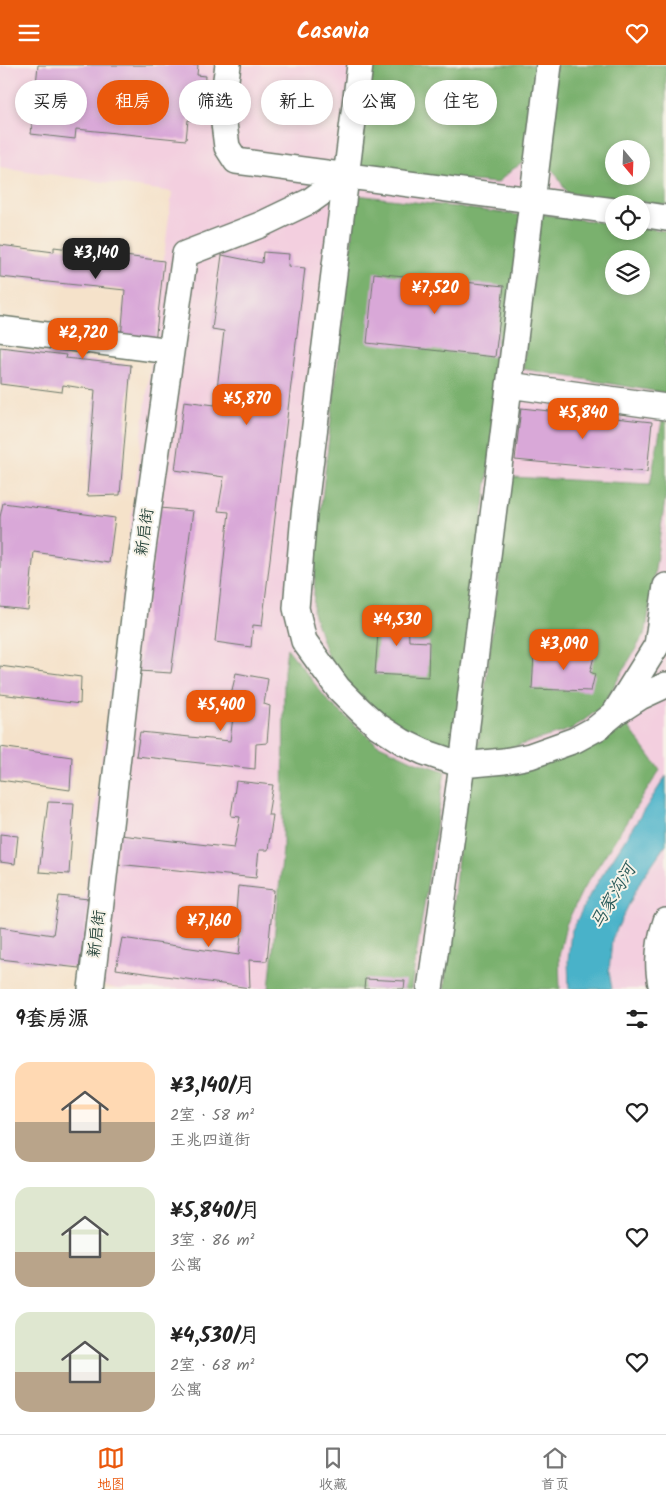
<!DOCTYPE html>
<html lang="zh">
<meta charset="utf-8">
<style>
:root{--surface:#fff;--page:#f2f2f2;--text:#222;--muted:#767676;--line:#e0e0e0;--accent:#ea580c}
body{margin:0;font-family:Kalam,"LXGW WenKai TC",sans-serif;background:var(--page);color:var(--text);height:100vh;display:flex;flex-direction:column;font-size:19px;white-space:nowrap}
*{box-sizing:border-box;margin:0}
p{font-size:16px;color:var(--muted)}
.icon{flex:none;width:28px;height:28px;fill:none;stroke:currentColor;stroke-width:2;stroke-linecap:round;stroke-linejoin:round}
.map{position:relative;height:924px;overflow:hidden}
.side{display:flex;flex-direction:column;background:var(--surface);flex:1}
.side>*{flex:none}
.guide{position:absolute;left:15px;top:15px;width:636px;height:45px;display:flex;gap:10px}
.needle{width:32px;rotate:161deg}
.fabs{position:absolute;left:605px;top:75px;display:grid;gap:10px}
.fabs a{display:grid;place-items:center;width:45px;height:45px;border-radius:50%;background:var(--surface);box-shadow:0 2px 8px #0003;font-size:25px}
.price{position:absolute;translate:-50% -42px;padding:0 11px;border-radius:10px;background:var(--accent);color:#fff;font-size:16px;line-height:32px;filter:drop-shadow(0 1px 2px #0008)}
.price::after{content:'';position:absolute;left:50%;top:30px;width:15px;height:11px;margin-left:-8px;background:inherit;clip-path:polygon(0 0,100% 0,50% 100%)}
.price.active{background:#222;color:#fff}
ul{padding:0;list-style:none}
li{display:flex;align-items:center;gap:15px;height:125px;padding:0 15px}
li span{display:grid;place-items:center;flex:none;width:140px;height:100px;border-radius:15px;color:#555}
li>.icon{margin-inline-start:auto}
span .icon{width:60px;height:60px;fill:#fffc;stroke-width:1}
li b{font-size:21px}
h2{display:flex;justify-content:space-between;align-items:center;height:60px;padding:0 15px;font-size:21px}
.pill{padding:0 18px;border-radius:22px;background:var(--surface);box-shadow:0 2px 8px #0003;font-size:18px;line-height:45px}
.pill.active{background:var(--accent);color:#fff}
header{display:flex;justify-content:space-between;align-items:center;height:65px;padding:0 15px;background:var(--accent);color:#fff;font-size:22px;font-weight:700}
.tabs{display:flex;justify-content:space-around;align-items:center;height:70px;border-top:1px solid var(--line);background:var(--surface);font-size:14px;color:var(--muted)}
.tabs a{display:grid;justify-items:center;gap:2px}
.tabs .active{color:var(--accent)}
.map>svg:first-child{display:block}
.built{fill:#f3cfdf;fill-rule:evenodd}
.forest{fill:#7ab16e;stroke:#4c7751;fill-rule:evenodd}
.water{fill:#4ab2c9;stroke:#34787e}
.building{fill:#d9a8d8}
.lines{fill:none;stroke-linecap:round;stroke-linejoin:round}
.minor-casing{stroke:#6a7768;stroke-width:28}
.minor{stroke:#fff;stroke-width:25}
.labels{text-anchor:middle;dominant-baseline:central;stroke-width:4;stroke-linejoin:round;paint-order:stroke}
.street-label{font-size:16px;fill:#1f3d34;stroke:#f7f3e8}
.water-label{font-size:18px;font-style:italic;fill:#2a5a59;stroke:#f7f3e8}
</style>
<header><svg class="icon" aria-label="menu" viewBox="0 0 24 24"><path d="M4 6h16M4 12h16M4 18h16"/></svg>Casavia<svg class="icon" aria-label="heart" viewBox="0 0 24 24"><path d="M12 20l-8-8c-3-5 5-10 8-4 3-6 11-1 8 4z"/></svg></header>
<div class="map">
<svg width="666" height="924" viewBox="0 0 666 924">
<rect width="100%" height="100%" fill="#f7f3e8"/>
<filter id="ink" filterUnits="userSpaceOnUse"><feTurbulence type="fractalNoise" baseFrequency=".02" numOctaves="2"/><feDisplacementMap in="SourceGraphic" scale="10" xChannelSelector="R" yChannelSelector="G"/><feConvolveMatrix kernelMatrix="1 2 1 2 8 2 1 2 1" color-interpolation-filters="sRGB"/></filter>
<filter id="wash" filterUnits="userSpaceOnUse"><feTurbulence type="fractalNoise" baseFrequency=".0096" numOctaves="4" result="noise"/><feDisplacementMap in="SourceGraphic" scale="20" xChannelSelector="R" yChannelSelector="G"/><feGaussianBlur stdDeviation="1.12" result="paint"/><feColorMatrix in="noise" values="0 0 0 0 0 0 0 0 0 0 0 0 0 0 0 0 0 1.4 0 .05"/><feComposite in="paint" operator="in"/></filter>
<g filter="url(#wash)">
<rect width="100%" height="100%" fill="#f5e2ca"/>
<path class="built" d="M0,0H666V924H118L74,914L172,127L0,102ZM614,84H641V111H614ZM614,139H641V166H614ZM614,194H641V221H614Z"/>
<path class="forest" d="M367,0H542L531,93L513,104L497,118L351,105Z
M556,0H666V140L567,128L556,109L544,97ZM614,84H641V111H614Z
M357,130L521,150L453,685L400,660L353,627L327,590L313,547L316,485Z
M541,149L614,159V166H641V162L666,166V328L523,304ZM614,194H641V221H614Z
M662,356L666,357V428L646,566L602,642L572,664L517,681L477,690L511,412L650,419Z
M287,583L328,636L377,679L416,697L445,706L411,924H269L283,784L284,606Z
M623,654L660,705L582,826L566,860L559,891L560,924H444L467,707Z"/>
<path class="water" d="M666,711V779L641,815L612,874L609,907L612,924H569L568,895L571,867L590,829Z"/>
<g id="blocks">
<path class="building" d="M38,0H198L197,10L206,11L202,56L188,55L186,75L76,64L75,74L31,69Z
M0,180L54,187V182L164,196L155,277L121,274L125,225L0,212Z
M263,187L289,189L288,201L305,203L262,561L253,560L251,582L215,577L229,447L218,446L224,412L175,405L184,336L215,340L224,266L212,264L222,190L262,198Z
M374,208L504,221L495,292L367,278Z
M0,282L66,290L65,293L131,300L120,430L87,431L95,325L63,320L62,327L0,319Z
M521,343L652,357L647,407L515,395Z
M3,438L115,453L109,498L34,487L28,545L0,542V452Z
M160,443L193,446L171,608L139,606Z
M368,547L408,551L409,576L429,577L428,612L375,609L378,568L366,567Z
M555,582L595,588L590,607L595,609L591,626L532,624L534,589L547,594V588L556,591Z
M0,601L81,612L80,639L0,629Z
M236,608L268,614L264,639L270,641L267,678L256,679L255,704L136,691L140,667L230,676L233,652L226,651Z
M0,682L72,692L70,725L0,715Z
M236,716L273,720L268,750H273L268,785H259L256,813L117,799L120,770L234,783L240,752L231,751Z
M48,737L74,738L69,809L39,807Z
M0,769L18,771L15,799L0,797Z
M238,821L274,825L267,896L249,895L250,923L116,904L122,873L239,890L242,860H235Z
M59,831L89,834L79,903L0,894V862L53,870Z
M365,914L405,916L404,924H364Z"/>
</g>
</g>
<g filter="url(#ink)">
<use href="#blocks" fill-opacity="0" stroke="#6a7768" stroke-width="1"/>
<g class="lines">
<g class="minor-casing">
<path id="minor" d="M228,0L222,43L227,82L236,96L614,146
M360,0L304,449L296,543L304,576L338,623L360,645L378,661L403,677L424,687L462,700L504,696L530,691L575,675L597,663L614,649L657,580L666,521
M641,149L666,153
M0,264L171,286
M509,320L666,342
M620,645L640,632L666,620
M91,924L138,518L185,189L260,160L310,136L345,111
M430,924L462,700L549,0
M662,924C656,900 658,879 666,856"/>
</g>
<use href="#minor" class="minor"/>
</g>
</g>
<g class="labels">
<g class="street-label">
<text transform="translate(145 467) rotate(-82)">新启街</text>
<text transform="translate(97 869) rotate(-83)">新启街</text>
</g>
<g class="water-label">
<text transform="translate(614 832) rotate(-60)">马家沟河</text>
</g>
</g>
</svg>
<div class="fabs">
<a><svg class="needle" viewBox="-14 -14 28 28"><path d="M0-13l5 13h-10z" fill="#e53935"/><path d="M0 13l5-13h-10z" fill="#767676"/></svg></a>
<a><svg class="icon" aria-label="locate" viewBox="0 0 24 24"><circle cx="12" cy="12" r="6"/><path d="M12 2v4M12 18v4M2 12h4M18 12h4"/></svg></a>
<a><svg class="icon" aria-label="layers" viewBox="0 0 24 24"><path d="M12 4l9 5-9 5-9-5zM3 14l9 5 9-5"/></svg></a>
</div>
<b class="price active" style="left:96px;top:215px">¥3,140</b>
<b class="price" style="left:435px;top:250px">¥7,520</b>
<b class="price" style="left:83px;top:295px">¥2,720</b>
<b class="price" style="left:247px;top:361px">¥5,870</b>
<b class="price" style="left:583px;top:375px">¥5,840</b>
<b class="price" style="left:397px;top:582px">¥4,530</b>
<b class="price" style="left:564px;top:606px">¥3,090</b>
<b class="price" style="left:221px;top:667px">¥5,400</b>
<b class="price" style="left:209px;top:883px">¥7,160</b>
<div class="guide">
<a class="pill">买房</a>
<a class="pill active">租房</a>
<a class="pill">筛选</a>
<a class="pill">新上</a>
<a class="pill">公寓</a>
<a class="pill">住宅</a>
</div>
</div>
<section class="side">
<h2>9套房源<svg class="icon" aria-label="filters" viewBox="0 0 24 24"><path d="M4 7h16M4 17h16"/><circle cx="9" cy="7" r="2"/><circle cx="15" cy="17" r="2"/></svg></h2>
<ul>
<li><span style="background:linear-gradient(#ffd9b3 60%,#b9a48a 0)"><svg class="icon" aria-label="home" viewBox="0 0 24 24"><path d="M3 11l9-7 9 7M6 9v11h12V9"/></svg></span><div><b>¥3,140/月</b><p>2室 · 58 m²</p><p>王兆四道街</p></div><svg class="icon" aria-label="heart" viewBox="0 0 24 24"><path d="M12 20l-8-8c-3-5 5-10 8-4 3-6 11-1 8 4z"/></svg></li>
<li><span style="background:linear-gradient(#dfe7d0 65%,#b9a48a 0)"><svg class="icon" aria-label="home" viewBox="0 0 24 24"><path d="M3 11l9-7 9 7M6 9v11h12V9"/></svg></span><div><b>¥5,840/月</b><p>3室 · 86 m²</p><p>公寓</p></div><svg class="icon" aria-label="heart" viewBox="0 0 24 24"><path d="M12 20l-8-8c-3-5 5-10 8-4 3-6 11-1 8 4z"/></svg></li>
<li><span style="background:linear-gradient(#dfe7d0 60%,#b9a48a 0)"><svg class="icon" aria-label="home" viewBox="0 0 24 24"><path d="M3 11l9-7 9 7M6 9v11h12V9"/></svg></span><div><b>¥4,530/月</b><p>2室 · 68 m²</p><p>公寓</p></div><svg class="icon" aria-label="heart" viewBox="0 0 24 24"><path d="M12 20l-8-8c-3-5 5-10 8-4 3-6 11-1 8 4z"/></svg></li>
</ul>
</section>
<nav class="tabs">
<a class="active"><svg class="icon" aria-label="map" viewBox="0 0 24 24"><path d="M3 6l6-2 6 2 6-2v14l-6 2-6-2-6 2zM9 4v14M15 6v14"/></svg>地图</a>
<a><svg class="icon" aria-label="saved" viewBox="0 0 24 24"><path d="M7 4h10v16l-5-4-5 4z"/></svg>收藏</a>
<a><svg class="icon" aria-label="home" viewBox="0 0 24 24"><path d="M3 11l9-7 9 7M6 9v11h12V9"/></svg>首页</a>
</nav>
